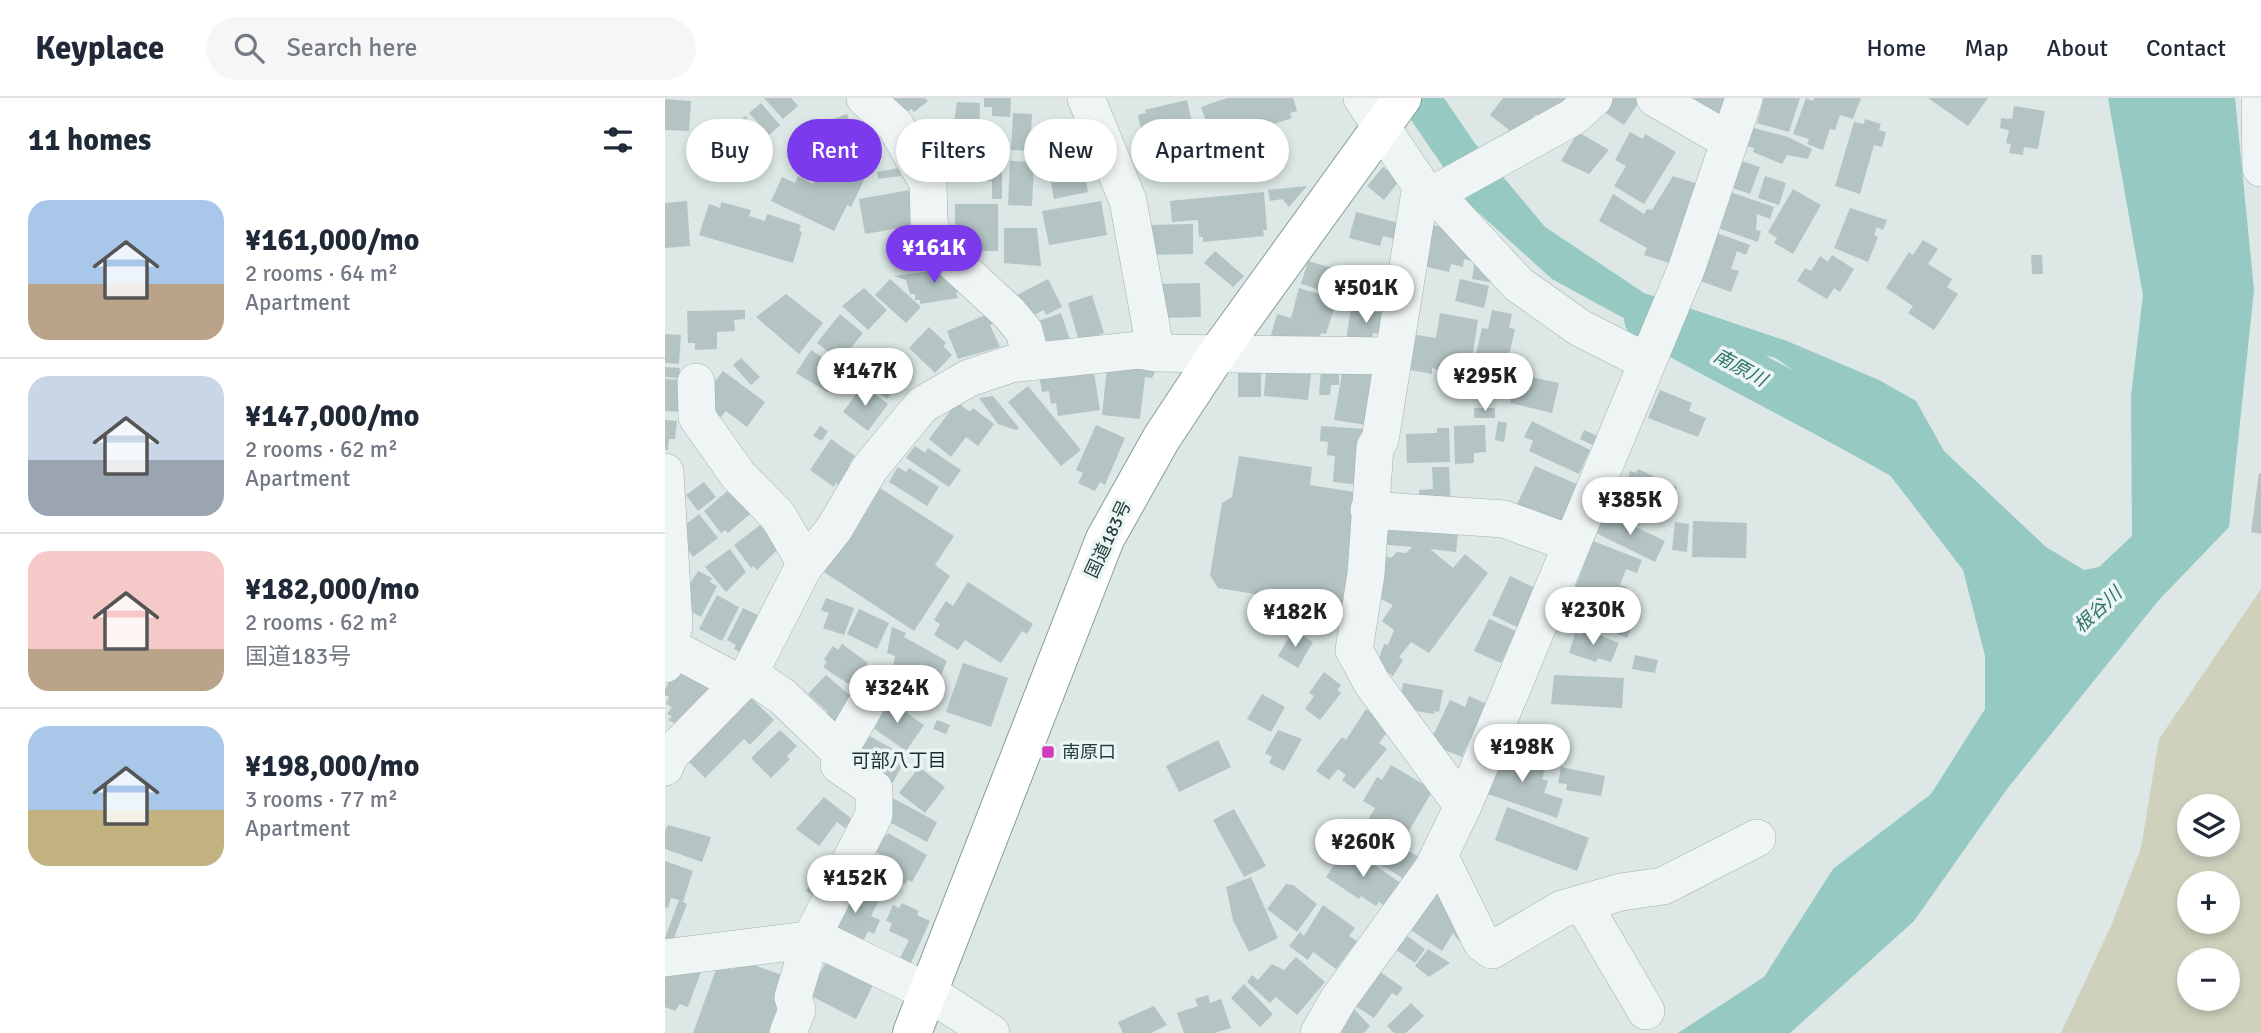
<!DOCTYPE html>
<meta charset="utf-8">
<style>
:root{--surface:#fff;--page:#f6f6f7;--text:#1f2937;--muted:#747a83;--line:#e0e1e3;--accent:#7c3aed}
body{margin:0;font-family:Signika,"Noto Sans JP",sans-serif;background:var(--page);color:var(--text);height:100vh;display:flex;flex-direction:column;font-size:26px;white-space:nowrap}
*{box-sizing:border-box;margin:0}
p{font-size:23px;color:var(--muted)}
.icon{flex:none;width:38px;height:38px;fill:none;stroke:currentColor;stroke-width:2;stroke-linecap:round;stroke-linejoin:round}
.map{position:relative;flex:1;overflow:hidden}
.side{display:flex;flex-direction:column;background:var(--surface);width:665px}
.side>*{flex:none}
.hud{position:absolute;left:21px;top:21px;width:665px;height:63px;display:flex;gap:14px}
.fabs{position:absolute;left:1512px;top:696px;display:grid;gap:14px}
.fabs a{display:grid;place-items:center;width:63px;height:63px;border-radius:50%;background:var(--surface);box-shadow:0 4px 10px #0003;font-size:35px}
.price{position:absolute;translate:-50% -60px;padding:0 16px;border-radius:24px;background:#fff;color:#222;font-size:23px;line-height:46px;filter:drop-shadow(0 2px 4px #0008)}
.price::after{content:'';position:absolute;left:50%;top:42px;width:21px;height:16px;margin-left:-10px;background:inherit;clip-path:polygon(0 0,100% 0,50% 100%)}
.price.selected{background:var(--accent);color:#fff}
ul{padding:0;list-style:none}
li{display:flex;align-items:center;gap:21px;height:175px;padding:0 28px}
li+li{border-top:2px solid var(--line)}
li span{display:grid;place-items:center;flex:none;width:196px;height:140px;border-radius:21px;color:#555}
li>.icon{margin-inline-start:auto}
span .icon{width:84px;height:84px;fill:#fffc;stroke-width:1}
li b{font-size:30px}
h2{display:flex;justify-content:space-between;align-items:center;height:84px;padding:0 28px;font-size:30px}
.pill{padding:0 24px;border-radius:32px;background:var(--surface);box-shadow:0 4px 10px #0003;font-size:24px;line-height:63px}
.pill.selected{background:var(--accent);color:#fff}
header{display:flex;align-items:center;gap:42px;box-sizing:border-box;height:98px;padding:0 35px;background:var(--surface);border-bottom:2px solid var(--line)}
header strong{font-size:33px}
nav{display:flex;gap:38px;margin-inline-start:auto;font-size:24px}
.search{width:490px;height:63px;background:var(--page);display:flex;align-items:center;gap:18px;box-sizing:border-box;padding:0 24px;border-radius:38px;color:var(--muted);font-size:26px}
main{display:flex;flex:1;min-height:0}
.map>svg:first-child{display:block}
.green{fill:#d0d1bd;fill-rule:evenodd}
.water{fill:#95c9c1}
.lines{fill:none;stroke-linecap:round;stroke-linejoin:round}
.river{stroke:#95c9c1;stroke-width:46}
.building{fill:#b3c4c3}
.minor-casing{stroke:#a1b1b0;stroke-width:38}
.highway-casing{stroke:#839e9c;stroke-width:40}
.minor{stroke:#eff5f5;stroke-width:37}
.highway{stroke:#fff;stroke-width:38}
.poi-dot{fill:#d33ab8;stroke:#ebf5f4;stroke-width:2.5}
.labels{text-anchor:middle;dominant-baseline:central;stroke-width:7;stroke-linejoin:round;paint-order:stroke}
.street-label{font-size:18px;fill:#253e3d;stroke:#ebf5f4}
.poi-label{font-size:18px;fill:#253e3d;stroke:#ebf5f4;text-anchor:start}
.water-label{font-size:19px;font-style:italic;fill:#2e736b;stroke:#ebf5f4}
.neighbourhood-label{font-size:19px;fill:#182e2e;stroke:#ebf5f4}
</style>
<header>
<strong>Keyplace</strong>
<div class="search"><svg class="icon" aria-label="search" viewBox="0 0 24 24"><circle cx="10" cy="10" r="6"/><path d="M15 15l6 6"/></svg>Search here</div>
<nav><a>Home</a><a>Map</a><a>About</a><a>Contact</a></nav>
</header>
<main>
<section class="side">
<h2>11 homes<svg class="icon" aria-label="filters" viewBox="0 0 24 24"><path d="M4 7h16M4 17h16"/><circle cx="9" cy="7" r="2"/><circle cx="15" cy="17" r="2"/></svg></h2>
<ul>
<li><span style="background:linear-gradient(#a9c7e8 60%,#b9a48a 0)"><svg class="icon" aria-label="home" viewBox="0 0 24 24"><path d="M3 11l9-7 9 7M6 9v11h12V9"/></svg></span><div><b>¥161,000/mo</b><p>2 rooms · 64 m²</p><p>Apartment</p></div></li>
<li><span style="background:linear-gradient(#c9d6e8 60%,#9aa5b1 0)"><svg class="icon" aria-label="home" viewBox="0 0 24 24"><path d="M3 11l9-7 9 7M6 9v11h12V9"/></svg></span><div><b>¥147,000/mo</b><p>2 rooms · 62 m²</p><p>Apartment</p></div></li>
<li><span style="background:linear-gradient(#f6c9c9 70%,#b9a48a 0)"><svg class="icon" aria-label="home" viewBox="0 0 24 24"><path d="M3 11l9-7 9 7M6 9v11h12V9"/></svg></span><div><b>¥182,000/mo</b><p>2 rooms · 62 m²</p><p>国道183号</p></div></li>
<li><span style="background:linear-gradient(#a9c7e8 60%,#c2b280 0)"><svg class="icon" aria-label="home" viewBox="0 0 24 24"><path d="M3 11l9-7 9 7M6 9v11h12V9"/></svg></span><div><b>¥198,000/mo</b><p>3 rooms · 77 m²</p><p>Apartment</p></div></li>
</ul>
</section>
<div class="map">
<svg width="1596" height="935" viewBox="0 0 1596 935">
<rect width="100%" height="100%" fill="#dce7e6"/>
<path class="green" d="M1596,491V935H1396L1446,828L1476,750L1494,641ZM1524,709H1563V747H1524ZM1524,786H1563V824H1524ZM1524,863H1563V901H1524Z"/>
<path class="water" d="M731,0H779L809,44L880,129L979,195L1122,243L1214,282L1251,303L1279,353L1381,449L1419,472L1434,469L1467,438L1466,298L1478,197L1443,0H1570L1589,192L1564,429L1493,503L1342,691L1249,823L1125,935H1013L1099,879L1168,771L1266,696L1320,611V558L1298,472L1164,298L1109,259L1008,247L887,181L803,105Z"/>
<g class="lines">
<path class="river" d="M982,220C1067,268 1154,310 1239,359"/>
</g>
<path class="building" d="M99,0H126L133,8L118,21Z
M223,0H260L263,3L249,14L246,11L238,18Z
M319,0H346L345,19L327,18V9H319Z
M562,0H628L632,13L625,15L627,20L556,44L555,41L548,43L536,9Z
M838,0H907L885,28L871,16L853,39L825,17Z
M938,0H974L976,1L959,27L939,14Z
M1003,0H1062L1049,24Z
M1099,0H1135L1124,34L1092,25Z
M1141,0L1148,3L1149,0H1196L1188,21L1175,17L1170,32L1165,31L1158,52L1142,46L1144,41L1128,36Z
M1263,0H1323L1303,28Z
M0,1L26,3L24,33L0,32Z
M522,2L527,25L532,24L540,60L509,67L507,55L511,54L506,30L477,37L473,17L481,15L480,12Z
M292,4L315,5L314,39L287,38Z
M96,5L115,27L104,37L84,15Z
M1349,8L1380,13L1373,51L1359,49L1358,57L1344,55L1346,46L1341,45L1344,32L1335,30L1336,20L1347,21Z
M348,15L367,16L365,53L346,52Z
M182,16L193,47L159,58L149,28Z
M80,18L98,39L83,52L52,42Z
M1200,21L1216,26L1214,32L1221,34L1217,49L1209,47L1195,96L1170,88L1189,24L1199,26Z
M423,28L427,51L402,55L398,32Z
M1085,29L1123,39L1147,51L1143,61L1122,57L1117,66L1088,54L1089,50L1082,48Z
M913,34L944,52L924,76L896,63Z
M965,34L978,41L980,36L1011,54L979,106L949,88L961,68L950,62Z
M416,56L423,94L389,101L382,63Z
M549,61L551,75L533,79L529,65Z
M1074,62L1095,69L1085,96L1065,89Z
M345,63L369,64L367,108L343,107Z
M168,65L200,80L186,109L182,107L169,133L106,103L117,79L130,85L133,78L148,86L154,73L162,77Z
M319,66H337V101H327V83H319Z
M718,69L735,82L719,102L702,88Z
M235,70L236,78L213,81L212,74Z
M1008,78L1033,86L1004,165L979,157L982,150L934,123L948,96L979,116L982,111L987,112Z
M1100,78L1121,85L1114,107L1093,100Z
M642,88L624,109L617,101L605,103L603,92Z
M1128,91L1156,107L1128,156L1109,145L1112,140L1103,134Z
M245,92L252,127L200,136L194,101Z
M599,94L602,132H598L599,138L538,144V139H534L533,122L507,124L505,103Z
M1065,94L1109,109L1105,121L1092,116L1091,132L1096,133L1093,144L1053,130Z
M22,103L25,148L0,150V105Z
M436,103L442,137L384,147L377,113Z
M56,104L86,112L84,118L100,123L102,116L136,127L134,133L137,134L128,165L34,137L44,106L55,110Z
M290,106H333V153H308L309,141H290Z
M1185,110L1222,122L1218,132L1212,129L1209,137L1213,139L1203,164L1169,150Z
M691,114L734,125L729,141L718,138L715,148L684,140Z
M528,126V156L483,157L482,127Z
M768,127L791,132L807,163L799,161L798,169L786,166L784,174L758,168Z
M339,130H372L376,168L339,165Z
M1049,134L1085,147L1081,157L1072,153L1066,171L1074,173L1066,194L1027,180Z
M1258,142L1273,151L1263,166L1287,181L1282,189L1293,196L1269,232L1243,215L1248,208L1221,190L1244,154L1248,157Z
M550,153L579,178L568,189L539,165Z
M1167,157L1189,171L1175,194L1169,190L1162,201L1132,183L1140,170L1146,173L1155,158L1163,164Z
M1366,157H1377L1378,176H1367Z
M810,162L830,185L807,181Z
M643,163L678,173L671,197L636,186Z
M691,168L731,175L727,196L703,191L702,199L686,196Z
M288,170L300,194H291L293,200L255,206V202H250V196H245L241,182L229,178Z
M225,181L256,209L241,225L210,197Z
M383,181L397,209L381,217L379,212L367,218L348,199Z
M795,181L824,188L819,210L790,203Z
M535,185L536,219L495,220L494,186Z
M199,190L222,212L203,232L177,208Z
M634,190L672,201L661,236L656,235L653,243L639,246L606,237L612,216L626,220Z
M121,196L158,225L134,256L91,219Z
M427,197L439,235L414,243L403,205Z
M686,210L725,216L722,237L708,235L707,241L696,239L695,245L681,243Z
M80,212V221L69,222L70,233L52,234V251L30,252V245H23L22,213Z
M827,212L847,216L844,230L850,231L840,276L825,272L824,277L816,276L817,270L808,268L817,230L823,231Z
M330,213L334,223L325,227L335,249L293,261L282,233Z
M396,215L407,248L376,258L365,226Z
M775,215L813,222L804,280L767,270V276L740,271L746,236L771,240Z
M175,216L198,235L175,263L152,245Z
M264,229L281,245L278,248L287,257L270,275L244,250Z
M0,236L16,237L14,266L0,265Z
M146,252L185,277L176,292L171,288L167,295L162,294L131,275Z
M219,256L243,274L222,301L198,283Z
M76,260L95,279L86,287L68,267Z
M455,267L491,272L487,280L480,279L475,321L437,317L442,270Z
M647,268L643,302L599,298L601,271Z
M0,269L15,270L14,280L0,279Z
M428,269L435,312L393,318L391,305L386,306L384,293L377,294L374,277Z
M573,269H596V299H573Z
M678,269L717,276L708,328L669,322Z
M656,272L674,273V287H666L665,297H654Z
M58,273L100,304L82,329L61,313L56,319L35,303Z
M852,276L894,285L887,315L845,305Z
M0,281L20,282L18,314L0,313Z
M198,287L223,306L203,333L178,314Z
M363,288L416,352L396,368L343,304Z
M995,292L1027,305L1024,313L1041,320L1033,339L983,320Z
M328,298L354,330L351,332L333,326L314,300Z
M292,304L305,314L308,310L329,326L313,348L301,339L286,359L264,341Z
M809,310H830V320H809Z
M0,322L12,323L10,341H4L3,352H0Z
M833,323L842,325L839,344L830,342Z
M867,323L925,352L914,376L864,353L868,343L859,339Z
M431,327L460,340L440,387L435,384L430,393L413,385L418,375L411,372Z
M820,327L821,354L809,355V365L790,366L789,328Z
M155,328L163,333L157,343L148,338Z
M656,328L700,331L696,387L668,384L670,358L662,357L663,344L655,343Z
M772,330H784L785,364L742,365L741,336L772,335Z
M919,332L937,340L932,349L915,341Z
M166,341L190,358L184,366L189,370L176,389L171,385L169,389L145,372Z
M250,348L260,355L263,350L296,372L284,389L241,360Z
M574,358L647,369L645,387L702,396L681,511L553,490L545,477L557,405L567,399Z
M870,368L914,387L893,435L848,415Z
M233,369L241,374L244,370L274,389L262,408L224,384Z
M767,369H784L786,410L755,412L754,392L768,391Z
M973,371L1012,389L998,418L959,400L965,373L971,375Z
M1594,375L1596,376V436L1586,434Z
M39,384L51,399L33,413L21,397Z
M67,389L91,411L63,435L60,432L56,435L39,413Z
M215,390L289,438L270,467L285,478L249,533L159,474Z
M939,414L1000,443L990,464L929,434Z
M34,416L53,440L28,459L11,434Z
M715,417L794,425L791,454L765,451L788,470L800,456L823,475L764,555L746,544L734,559L738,562L728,578L712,567L719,546L723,547L729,532L717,523L728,507L708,497L717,457L726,460L732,454L741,455L747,449L712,446Z
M1028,423L1082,425L1081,460L1027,459Z
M1010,424L1024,426L1022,454L1007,452Z
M95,427L113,451L92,472L88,468L86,470L69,447Z
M928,443L977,462L972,475L961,471L955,487L962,489L955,509L934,501L930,510L906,501Z
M65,451L81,474L61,494L40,469Z
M33,473L47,480L45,484L52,488L36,519L25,513L28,508L15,501Z
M845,478L870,490L852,529L827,517Z
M303,484L368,526L362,536L357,533L336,565L300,542L293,552L269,537L275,526L269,522L281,503L288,508Z
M52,497L74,509L57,543L34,531Z
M161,500L189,510L179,537L158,530L164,515L156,512Z
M903,502L932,514L937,504L971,519L962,540L936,529L934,534L896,517Z
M78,510L99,520L80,557L69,551L71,547L62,542Z
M194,511L224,525L212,551L182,536Z
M824,521L851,533L836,565L809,553Z
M227,529L241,535L239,539L282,563L274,582L276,583L262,605L246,596L247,593L226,578L230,558L222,555Z
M919,531L954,545L946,564L933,560L931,564L904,555L910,535L916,537Z
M628,532L648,544L633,570L613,558Z
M177,546L203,565L191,582L202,590L198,596L158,569L162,564L159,561L168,548L173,552Z
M970,557L993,562L990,575L967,571Z
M298,565L343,580L326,629L281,614Z
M15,566L48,588L17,629L3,622L7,618L2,616L7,609L1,606L4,599L0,597V591Z
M659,574L676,587L672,592L676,595L655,622L640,611L649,598L644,595Z
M161,577L195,606L170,634L156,621L163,614L143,596Z
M889,577L959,580L957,610L886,606Z
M738,585L778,592L774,614L769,613V616L734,610Z
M79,593L109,622L85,647L79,641L40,680L16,656Z
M597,596L620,609L606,634L582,621Z
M804,598L824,607L809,642L805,640L797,659L764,646L785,602L800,609Z
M222,601L259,627L241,653L204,627Z
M701,611L726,629L714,645L722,651L689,691L677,682L681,677L673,671L664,682L651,673L677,639L681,642Z
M272,622L285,627L281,636L268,631Z
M115,632L132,648L122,658L125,661L106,680L86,660Z
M613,632L637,641L619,673L604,665L607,659L600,655Z
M201,636L242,659L227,686L186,662Z
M553,642L566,669L514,694L501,668Z
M835,651L881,668L877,681L883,683L879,695L898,701L892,720L820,695Z
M726,667L768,692L739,741L704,720L710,710L698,703L712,679L717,682Z
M254,669L280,689L260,715L234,695Z
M896,669L940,678L936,698L901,692L902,686L893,685Z
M224,698L272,724L262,744L213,718Z
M159,699L187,721L180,730L172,724L154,748L131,731Z
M842,709L924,740L912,773L830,742Z
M569,711L601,768L579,779L548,722Z
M3,727L46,739L37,764L0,751V733Z
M210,732L221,738L223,735L262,757L247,784L243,782L240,786L221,775L225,768L218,764L220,759L201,749Z
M704,733L753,758L739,781L692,752Z
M682,748L737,786L721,809L714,804L711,808L696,798L694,801L661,779Z
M0,763L28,773L18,804L22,806L7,845L0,840L14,802L6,800L3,810L0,809Z
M153,774L160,779L148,797L141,793Z
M775,776L804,833L794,843L788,835L777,853L740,828Z
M183,778L218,794L206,818L215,822L209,836L203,833L193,855L161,840Z
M586,779L613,840L584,854L568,822L561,789Z
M621,786L628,787L652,806L632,834L602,811Z
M237,805L254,813L252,817L265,823L245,867L234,862L244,842L224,833L227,825L221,823L228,807L234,810Z
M658,807L690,830L684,838L692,843L671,871L648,854L643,862L624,848L635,834L639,838Z
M738,835L760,851L750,865L727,849Z
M763,851L785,865L764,879L750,868Z
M165,856L212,879L191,921L144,897Z
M631,859L660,884L632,917L611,899L605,905L582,884L587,877L593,882L607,866L619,872Z
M72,861L128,881L109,935H28L53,866L68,872Z
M0,864L37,871L23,909L15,906L10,913L0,909Z
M707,868L738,890L732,898L727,895L709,920L683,903Z
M579,886L608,916L595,929L566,900Z
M543,897L545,905L556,901L566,930L549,935H519L512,915L533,908L530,901Z
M681,903L705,928L699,935H659Z
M746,905L759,918L741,935H729L722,928Z
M489,908L502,927L486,935H458L453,924Z"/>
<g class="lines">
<g class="minor-casing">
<path id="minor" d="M200,0L230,27L263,85L264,123L270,147L344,215L359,233L367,264
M421,0L463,103L491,255
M697,0L756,88L772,98L853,186L915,230L982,264
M990,0L1064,43
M1595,0L1596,70
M756,88L715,342L710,349L701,476L689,552L707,585L798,708
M772,98L778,91L908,19L929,0
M31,284L32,319L73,377L113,418L141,466
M0,374L9,527L0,566
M704,412L839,421L907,446
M0,546L75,586
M84,576L117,598L174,653L213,586
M0,669L4,658L84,576L138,470L169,431L205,370L257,307L304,280L346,266L474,252L491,255L728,258
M774,757L817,845L827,852L897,811L956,794L998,788L1092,740
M918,806L981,913
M0,860L134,843L160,844L263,894L326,935
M123,935L132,912L128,899L145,843L209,717V691L174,667
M654,935L673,902L768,770L798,708L1022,169L1079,0"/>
</g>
<g class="highway-casing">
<path id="highway" d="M247,935L440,441L496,341L552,256L737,0"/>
</g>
<use href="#minor" class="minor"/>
<use href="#highway" class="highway"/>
</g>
<rect class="poi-dot" x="376" y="647" width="14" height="14" rx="3.5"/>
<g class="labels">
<g class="street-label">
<text transform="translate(443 441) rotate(-65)">国道183号</text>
</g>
<g class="poi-label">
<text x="397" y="654">南原口</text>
</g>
<g class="water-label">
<text transform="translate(1075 270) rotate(29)">南原川</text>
<text transform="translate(1433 512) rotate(-43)">根谷川</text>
</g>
<g class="neighbourhood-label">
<text x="234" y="663">可部八丁目</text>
</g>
</g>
</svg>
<div class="fabs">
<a><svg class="icon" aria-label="layers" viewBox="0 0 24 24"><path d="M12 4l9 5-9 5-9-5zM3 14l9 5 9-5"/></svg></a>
<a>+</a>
<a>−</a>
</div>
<b class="price selected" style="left:269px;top:187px">¥161K</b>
<b class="price" style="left:701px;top:227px">¥501K</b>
<b class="price" style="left:200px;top:310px">¥147K</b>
<b class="price" style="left:820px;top:315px">¥295K</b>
<b class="price" style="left:965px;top:439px">¥385K</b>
<b class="price" style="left:928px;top:549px">¥230K</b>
<b class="price" style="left:630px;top:551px">¥182K</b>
<b class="price" style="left:232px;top:627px">¥324K</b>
<b class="price" style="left:857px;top:686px">¥198K</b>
<b class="price" style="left:698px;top:781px">¥260K</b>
<b class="price" style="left:190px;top:817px">¥152K</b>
<div class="hud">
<a class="pill">Buy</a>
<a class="pill selected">Rent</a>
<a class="pill">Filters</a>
<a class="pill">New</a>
<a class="pill">Apartment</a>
</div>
</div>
</main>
